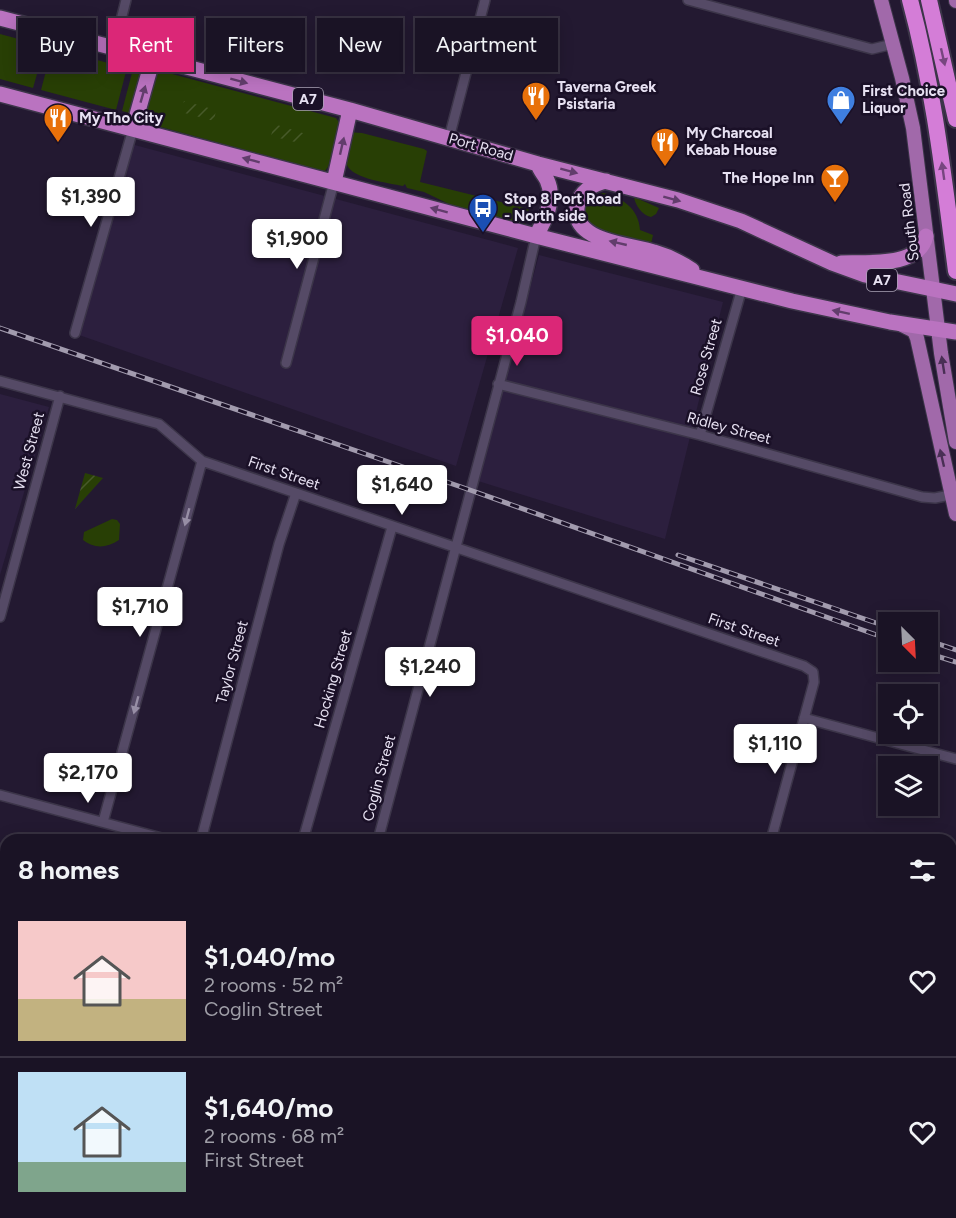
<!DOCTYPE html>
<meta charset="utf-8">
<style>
:root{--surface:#1a1325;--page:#231c2d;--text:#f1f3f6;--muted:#9f9ea7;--line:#383242;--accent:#db2777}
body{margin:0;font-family:Figtree,sans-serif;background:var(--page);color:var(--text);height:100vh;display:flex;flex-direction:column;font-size:22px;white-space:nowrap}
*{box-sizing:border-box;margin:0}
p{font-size:20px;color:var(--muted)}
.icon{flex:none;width:33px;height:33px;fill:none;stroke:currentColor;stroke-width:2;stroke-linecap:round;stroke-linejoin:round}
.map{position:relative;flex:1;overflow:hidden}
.details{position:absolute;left:0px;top:834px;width:957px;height:384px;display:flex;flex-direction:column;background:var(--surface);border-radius:18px 18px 0 0;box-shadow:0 3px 15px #0003,0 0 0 2px var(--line)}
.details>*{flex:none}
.hud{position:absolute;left:18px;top:18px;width:600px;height:54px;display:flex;gap:12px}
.needle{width:39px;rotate:156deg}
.controls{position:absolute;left:878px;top:612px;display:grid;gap:12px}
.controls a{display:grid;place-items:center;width:60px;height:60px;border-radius:0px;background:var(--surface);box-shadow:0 3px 15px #0003,0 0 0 2px var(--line);font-size:30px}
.price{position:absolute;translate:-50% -51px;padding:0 14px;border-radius:6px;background:#fff;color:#222;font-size:20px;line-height:39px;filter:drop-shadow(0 2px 3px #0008)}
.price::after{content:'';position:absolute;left:50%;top:36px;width:18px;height:14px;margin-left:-9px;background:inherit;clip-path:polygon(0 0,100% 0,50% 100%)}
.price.on{background:var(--accent);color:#fff}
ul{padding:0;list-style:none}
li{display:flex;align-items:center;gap:18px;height:150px;padding:0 18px}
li+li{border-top:2px solid var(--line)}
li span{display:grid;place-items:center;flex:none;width:168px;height:120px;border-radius:0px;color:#555}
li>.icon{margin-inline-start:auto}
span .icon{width:72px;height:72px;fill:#fffc;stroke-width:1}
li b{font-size:26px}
h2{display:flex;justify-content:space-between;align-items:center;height:72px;padding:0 18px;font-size:26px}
.tag{padding:0 21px;border-radius:0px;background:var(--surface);box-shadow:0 3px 15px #0003,0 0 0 2px var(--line);font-size:21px;line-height:54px}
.tag.on{background:var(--accent);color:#fff}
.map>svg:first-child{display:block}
.built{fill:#2c1f3e}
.green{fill:#283f05}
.garden{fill:url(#garden-furrows)}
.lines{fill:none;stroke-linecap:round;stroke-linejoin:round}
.minor-casing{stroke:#3c3549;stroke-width:12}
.primary-casing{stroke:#3c3549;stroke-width:16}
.trunk-casing{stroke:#3c3549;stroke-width:18}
.motorway-casing{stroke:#3c3549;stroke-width:20}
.minor{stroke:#554a66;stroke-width:9}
.primary{stroke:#a169aa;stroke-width:14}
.trunk{stroke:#ba73c0;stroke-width:15}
.motorway{stroke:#d47dd7;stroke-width:16}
.rail-casing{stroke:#a29bae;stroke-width:5}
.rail{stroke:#1a1027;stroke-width:3;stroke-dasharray:9;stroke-linecap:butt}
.oneway{fill:#77467f}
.oneway2{fill:#623d6c}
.oneway3{fill:#492f55}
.oneway4{fill:#978ea5}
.labels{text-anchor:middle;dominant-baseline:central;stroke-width:5;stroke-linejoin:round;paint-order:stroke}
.shield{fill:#1a1027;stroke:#aaa2b5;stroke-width:1.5}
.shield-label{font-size:14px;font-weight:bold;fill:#e7e1f2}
.poi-label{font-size:15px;font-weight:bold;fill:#e7e1f2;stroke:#1a1027;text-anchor:start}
.street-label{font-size:15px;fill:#e7e1f2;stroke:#1a1027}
</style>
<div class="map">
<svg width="956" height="1218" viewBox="0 0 956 1218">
<defs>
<pattern id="garden-furrows" width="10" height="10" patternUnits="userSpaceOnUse" patternTransform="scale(1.5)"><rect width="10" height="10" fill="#283f05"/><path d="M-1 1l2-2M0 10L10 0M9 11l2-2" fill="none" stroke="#475a2a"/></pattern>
</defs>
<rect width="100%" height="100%" fill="#231931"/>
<path class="built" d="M131,144L518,248L456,466L79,335Z
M539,255L723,302L665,539L478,481Z
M0,394L49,407L0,575Z"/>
<path class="green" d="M0,34L45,46L33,88L0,79Z
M52,48L127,68L116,110L41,90Z
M133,69L141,71L129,113L122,111Z
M161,71L336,118L340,124L328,167L325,171L308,167L146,123L142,119L155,73Z
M348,132L362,133L424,149L427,151L420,182L529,209L525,224L451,205L424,192L407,188L405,184L403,186C389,183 353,179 347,165C343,155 347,141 348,132Z
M603,193C622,197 639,209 640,230L653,235L651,244C633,240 582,235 584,210C584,198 594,196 603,193Z
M634,197L659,208L656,214L651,217C642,215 635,205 634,197Z
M112,519L117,520L120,524L119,540C107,548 94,549 83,540L84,532Z
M0,1011L6,1013V1130L0,1132Z"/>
<path class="garden" d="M184,101L216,110L214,121L181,112Z
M274,124L306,134L303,144L271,136Z
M85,473L103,478L75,509Z"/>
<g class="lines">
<g class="minor-casing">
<path id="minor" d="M688,0L872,49L893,44
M114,48L126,0
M449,138L485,0
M75,333L133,129
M286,363L334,182
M0,381L159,424L202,461L804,666L813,672L814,682L771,840
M498,384L700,435L922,497L935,498L950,495
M700,435L742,288
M0,617L60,396
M804,718L956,759
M0,795L169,840
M103,822L202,461
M201,840L279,544L296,493
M303,840L392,527
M378,840L521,302L536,236
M0,855L6,856
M0,908L6,909
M951,912L956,913
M0,964L6,966
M951,1063L956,1065
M0,1141L6,1138
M0,1194V1204
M33,1212L53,1218
M934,1212L956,1218
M163,1218L165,1212
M269,1218L270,1212
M448,1218L450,1212
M670,1218L671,1212"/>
</g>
<g class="primary-casing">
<path id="primary" d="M881,0L902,78L913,128L941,353L956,442
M956,0V1
M902,325L914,331L917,338L956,514"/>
</g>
<g class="trunk-casing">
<path id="trunk" d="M0,18L350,110L538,164L678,200L741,221L832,263L865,275L956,294
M0,94L536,236L792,301L890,322L956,332
M133,129L153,58
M606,181C594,184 582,190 578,203C567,242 630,244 654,252C668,256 680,262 692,270
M334,182L350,110
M536,236C545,220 556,199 547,180C544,174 540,171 538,164
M841,263C867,262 919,268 926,236"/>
</g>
<g class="motorway-casing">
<path id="motorway" d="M910,0C934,89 944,180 956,271
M929,0L956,119"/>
</g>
<use href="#minor" class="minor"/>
<use href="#primary" class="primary"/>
<use href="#trunk" class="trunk"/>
<use href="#motorway" class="motorway"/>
<g class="rail-casing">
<path id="rail" d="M0,328L470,490L888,639
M678,555L888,627
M927,640L956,650
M927,653L956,662"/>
</g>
<use href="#rail" class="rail"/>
</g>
<defs><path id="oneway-solid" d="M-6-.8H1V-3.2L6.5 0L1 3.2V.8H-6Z" transform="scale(1.5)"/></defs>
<g class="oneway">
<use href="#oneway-solid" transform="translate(943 57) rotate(77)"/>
<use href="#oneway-solid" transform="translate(943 171) rotate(-98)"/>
</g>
<g class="oneway2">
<use href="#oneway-solid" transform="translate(239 81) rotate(15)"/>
<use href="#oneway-solid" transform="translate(143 94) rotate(-74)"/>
<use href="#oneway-solid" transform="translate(342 146) rotate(-77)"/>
<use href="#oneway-solid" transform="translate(251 160) rotate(-165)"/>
<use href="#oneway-solid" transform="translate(569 171) rotate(15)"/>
<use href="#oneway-solid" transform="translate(672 199) rotate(15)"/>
<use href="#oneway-solid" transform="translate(439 210) rotate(-165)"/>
<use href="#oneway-solid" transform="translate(618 243) rotate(-167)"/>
<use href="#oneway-solid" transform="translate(841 312) rotate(-168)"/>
</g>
<g class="oneway3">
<use href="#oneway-solid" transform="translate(943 365) rotate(-99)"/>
<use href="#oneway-solid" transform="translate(942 458) rotate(-103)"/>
</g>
<g class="oneway4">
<use href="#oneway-solid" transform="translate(187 517) rotate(105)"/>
<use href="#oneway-solid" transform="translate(136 705) rotate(105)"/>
</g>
<defs>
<g id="restaurant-pin" transform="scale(1.5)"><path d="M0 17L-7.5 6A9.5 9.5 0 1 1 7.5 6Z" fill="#e8710a" stroke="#1a1027"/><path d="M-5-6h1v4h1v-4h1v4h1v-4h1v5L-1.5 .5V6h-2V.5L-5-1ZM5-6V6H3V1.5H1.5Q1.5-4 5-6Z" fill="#fff"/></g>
<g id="shop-pin" transform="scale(1.5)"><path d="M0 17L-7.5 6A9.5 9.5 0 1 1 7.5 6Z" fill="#3f7fe0" stroke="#1a1027"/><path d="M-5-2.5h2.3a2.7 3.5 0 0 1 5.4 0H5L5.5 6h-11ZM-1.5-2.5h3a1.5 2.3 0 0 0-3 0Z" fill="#fff"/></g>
<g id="bar-pin" transform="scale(1.5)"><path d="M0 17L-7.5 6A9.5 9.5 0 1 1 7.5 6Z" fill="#e8710a" stroke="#1a1027"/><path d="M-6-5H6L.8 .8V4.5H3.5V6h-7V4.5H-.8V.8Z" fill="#fff"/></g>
<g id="bus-pin" transform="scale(1.5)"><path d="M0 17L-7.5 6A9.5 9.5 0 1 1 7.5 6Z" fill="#1a4fb4" stroke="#1a1027"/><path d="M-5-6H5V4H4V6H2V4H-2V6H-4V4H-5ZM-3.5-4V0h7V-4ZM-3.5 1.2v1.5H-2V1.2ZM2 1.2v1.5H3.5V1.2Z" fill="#fff"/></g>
</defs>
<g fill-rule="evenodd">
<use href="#restaurant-pin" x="536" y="96"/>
<use href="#shop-pin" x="841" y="100"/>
<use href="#restaurant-pin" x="58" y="118"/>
<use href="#restaurant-pin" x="665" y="142"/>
<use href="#bar-pin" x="835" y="178"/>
<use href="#bus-pin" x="483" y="208"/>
</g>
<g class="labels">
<g class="shield">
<rect x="293" y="88" width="30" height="22" rx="4.5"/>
<rect x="867" y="269" width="30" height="22" rx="4.5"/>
</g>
<g class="shield-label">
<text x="308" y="99">A7</text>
<text x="882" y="280">A7</text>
</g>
<g class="poi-label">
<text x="557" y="87">Taverna Greek<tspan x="557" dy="17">Psistaria</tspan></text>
<text x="862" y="91">First Choice<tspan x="862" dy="17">Liquor</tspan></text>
<text x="79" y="118">My Tho City</text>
<text x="686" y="133">My Charcoal<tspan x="686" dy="17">Kebab House</tspan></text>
<text x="814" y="178" text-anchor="end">The Hope Inn</text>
<text x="504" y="199">Stop 8 Port Road<tspan x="504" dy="17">- North side</tspan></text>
</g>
<g class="street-label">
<text transform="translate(481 147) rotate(16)">Port Road</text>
<text transform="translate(909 222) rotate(-97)">South Road</text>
<text transform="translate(706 357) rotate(-74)">Rose Street</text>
<text transform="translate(729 428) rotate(15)">Ridley Street</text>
<text transform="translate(29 451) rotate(-75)">West Street</text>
<text transform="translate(284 473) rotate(19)">First Street</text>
<text transform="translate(744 630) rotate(19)">First Street</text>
<text transform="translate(232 662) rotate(-75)">Taylor Street</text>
<text transform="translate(333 679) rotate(-74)">Hocking Street</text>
<text transform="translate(379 778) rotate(-75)">Coglin Street</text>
</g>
</g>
</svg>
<div class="controls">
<a><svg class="needle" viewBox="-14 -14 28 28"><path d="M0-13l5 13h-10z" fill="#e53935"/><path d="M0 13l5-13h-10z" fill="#9f9ea7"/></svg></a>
<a><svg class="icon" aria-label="locate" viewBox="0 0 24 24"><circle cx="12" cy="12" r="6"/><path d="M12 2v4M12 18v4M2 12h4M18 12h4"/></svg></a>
<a><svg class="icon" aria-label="layers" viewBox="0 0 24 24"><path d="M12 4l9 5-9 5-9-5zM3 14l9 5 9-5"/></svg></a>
</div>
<b class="price" style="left:91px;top:228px">$1,390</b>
<b class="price" style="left:297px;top:270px">$1,900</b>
<b class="price on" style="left:517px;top:367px">$1,040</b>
<b class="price" style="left:402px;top:516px">$1,640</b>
<b class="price" style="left:140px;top:638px">$1,710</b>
<b class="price" style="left:430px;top:698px">$1,240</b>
<b class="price" style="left:775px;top:775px">$1,110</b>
<b class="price" style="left:88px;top:804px">$2,170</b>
<div class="hud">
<a class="tag">Buy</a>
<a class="tag on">Rent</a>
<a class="tag">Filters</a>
<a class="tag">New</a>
<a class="tag">Apartment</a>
</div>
<section class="details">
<h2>8 homes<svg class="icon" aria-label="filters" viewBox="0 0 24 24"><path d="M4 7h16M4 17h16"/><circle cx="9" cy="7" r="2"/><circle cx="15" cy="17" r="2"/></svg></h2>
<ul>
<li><span style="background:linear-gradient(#f6c9c9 65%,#c2b280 0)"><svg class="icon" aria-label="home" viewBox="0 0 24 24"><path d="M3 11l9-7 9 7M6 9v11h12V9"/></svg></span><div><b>$1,040/mo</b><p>2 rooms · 52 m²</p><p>Coglin Street</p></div><svg class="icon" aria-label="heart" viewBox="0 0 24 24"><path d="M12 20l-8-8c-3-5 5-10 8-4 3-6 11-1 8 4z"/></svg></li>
<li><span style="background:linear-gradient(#bfe0f5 75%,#7fa58c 0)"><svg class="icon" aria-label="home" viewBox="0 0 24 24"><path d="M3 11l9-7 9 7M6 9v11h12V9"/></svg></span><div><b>$1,640/mo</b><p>2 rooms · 68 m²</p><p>First Street</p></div><svg class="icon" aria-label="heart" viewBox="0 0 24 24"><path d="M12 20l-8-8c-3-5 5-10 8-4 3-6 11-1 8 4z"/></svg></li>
</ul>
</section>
</div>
